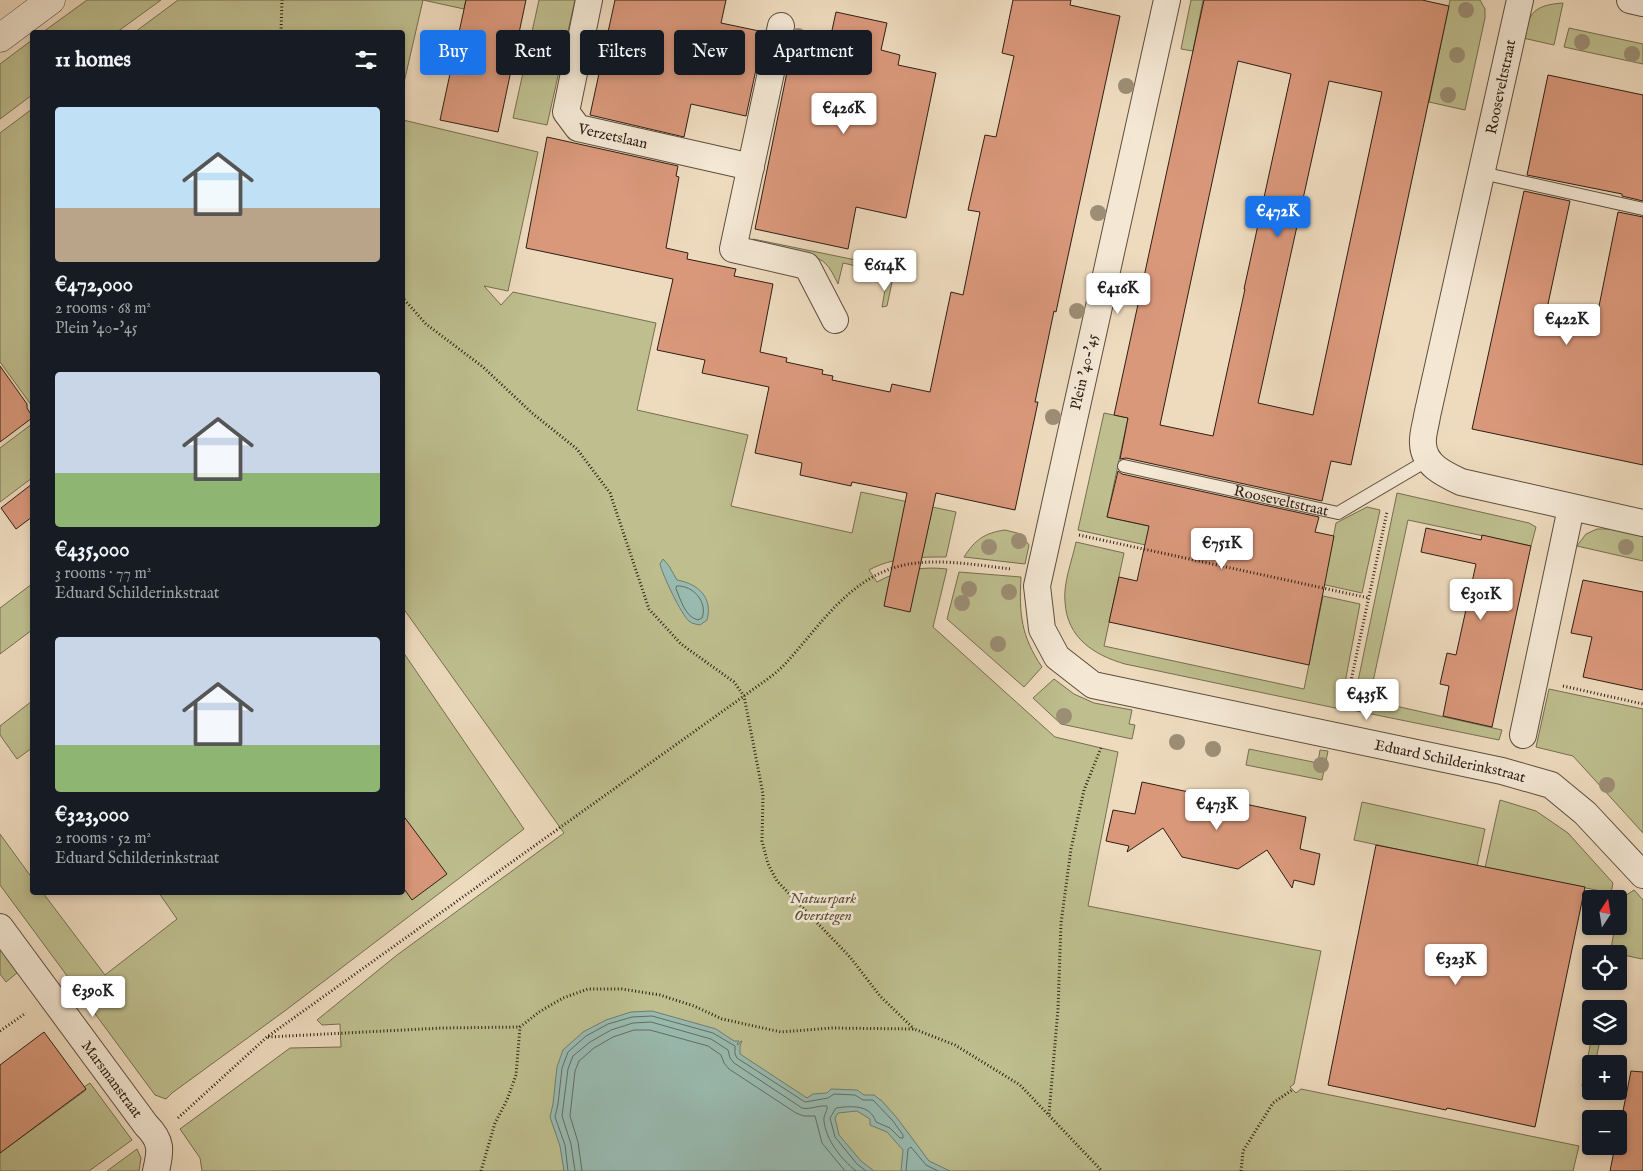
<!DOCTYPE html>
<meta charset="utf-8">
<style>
:root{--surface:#171b24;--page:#20242c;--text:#f1f3f6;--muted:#9ea1a6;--accent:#1a73e8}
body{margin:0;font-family:"IM FELL English",serif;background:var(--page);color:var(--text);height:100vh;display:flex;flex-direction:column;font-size:19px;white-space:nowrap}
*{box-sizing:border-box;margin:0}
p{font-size:16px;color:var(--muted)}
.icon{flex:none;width:28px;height:28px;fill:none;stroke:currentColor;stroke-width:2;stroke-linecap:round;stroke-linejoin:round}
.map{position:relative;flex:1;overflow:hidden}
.side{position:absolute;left:30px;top:30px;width:375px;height:865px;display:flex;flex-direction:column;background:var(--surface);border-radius:5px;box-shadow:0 2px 8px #0003}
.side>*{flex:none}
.banner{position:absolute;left:420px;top:30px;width:475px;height:45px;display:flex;gap:10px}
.needle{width:32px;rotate:12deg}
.fabs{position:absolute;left:1582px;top:890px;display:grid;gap:10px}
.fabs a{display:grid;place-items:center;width:45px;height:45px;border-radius:5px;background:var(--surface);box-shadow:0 2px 8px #0003;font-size:25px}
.price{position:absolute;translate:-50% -42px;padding:0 11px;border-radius:5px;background:#fff;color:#222;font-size:16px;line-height:32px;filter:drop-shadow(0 1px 2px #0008)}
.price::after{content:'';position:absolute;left:50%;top:30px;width:15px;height:11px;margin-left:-8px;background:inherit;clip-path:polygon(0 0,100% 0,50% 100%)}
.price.current{background:var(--accent);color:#fff}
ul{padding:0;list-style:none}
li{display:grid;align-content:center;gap:10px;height:265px;padding:0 25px}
li span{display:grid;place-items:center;height:155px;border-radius:5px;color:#555}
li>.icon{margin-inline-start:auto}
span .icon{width:90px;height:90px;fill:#fffc;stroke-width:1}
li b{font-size:21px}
h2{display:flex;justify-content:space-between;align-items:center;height:60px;padding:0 25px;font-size:21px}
.tag{padding:0 18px;border-radius:5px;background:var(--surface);box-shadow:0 2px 8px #0003;font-size:18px;line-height:45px}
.tag.current{background:var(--accent);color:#fff}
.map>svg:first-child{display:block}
.green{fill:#bebe8e;stroke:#766e51}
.water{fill:#99bbb1;stroke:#6e7d72}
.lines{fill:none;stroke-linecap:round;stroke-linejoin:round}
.shore{stroke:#636d62;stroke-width:1}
.building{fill:#da987b;stroke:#2d1f14;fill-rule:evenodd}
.service-casing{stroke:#5d4e3e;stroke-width:14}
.minor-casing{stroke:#5d4e3e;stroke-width:28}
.tertiary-casing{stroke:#5d4e3e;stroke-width:29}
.path{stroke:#2d1f14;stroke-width:3;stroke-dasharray:1 2.5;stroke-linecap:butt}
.service{stroke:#f4e8d5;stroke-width:12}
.minor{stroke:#f4e8d5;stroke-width:26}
.tertiary{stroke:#f4e8d5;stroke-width:28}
.tree{fill:#9c8e75}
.labels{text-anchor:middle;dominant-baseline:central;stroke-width:5;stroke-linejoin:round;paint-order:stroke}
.street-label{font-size:15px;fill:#2d1f14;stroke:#f4e8d5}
.park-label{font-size:15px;font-style:italic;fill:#584f39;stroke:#f4e8d5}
</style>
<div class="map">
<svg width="1643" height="1171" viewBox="0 0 1643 1171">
<rect width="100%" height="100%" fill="#eedbbe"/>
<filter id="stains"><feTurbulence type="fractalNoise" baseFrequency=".004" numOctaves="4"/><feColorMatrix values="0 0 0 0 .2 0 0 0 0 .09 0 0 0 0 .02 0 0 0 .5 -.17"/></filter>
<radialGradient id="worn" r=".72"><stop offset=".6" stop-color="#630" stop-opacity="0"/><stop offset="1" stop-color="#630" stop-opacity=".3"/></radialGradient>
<path class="green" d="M87,0H161L117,32H43Z
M178,0H466L464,9L423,0L403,87L402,32H135Z
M539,0H575L547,125L513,118Z
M1191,0H1203L1193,51L1181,49Z
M1450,0H1480L1485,9V18L1465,110L1429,102Z
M1563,3L1554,45L1523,38C1529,12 1535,5 1563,3Z
M1569,28L1643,44V64L1564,47Z
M32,40V95L0,119V64Z
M32,109V406L0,362V133Z
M403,120L538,152L508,291L484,286L501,305L513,292L656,323L637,410L748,435L731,506L852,533L861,492L956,512L946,557C919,557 893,557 869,570L877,582C898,570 923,566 947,569L933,627L1055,737L1118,752L1088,906L1321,951L1294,1084L1290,1087L1296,1093L1301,1089L1579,1146L1573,1171H202L200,1158L180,1129L290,1048L341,1047L340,1024L322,1025L317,1020L397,955L564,833L403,608Z
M753,239L895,268L887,306L882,307L888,273L843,263L838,284C834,276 831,269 825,263C815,253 768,246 753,243Z
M1104,413L1128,418L1107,517L1328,565L1336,523L1367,507L1380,510L1362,593L1078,530Z
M32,424V478L0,502V448Z
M1397,493L1529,523L1536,527L1531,546L1408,520L1369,700L1502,730L1499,740L1352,710Z
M1597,529H1610L1643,536V561L1577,546L1586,534Z
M1005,530L1021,534L1029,545L1025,564L964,557C975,540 984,533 1005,530Z
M1076,542L1124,553L1104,646L1304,689L1323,596L1360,604L1340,709L1125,664C1094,655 1067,638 1065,602C1063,583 1072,561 1076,542Z
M959,572L1021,577C1019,614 1021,636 1042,667L1024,687L947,619Z
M32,584V630L0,654V608Z
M403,652L524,829L286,1010L172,1093L166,1099L155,1095L0,885V834L32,878V892L43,893L105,975L177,919L159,893L402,892Z
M1054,679L1074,694L1094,703L1132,710L1129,724L1135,725L1132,739L1061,724L1033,698Z
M1549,689L1643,709V833L1573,756L1536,747Z
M32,701V748L17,759L0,735V726Z
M1249,749L1318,763L1320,750L1328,751L1322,780L1246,765Z
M1500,800L1536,811L1568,833L1613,883L1611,893L1485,868Z
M1362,802L1485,829L1477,866L1354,840Z
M1634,890L1643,900V958L1642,959L1619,954H1610L1615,926H1619V900Z
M0,948L18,972L6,982L0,974Z
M1592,1036H1601L1595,1064H1591L1590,1088L1582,1086Z
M90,1083L132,1140L89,1171H0V1153L86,1090L84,1087Z
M137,1149L141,1158L139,1171H107Z"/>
<path class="water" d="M663,559L669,566L677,580C699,584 713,598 707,620L700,625C696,624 692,624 689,621C682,616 662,574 660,564Z
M652,1011L716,1029L734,1041H739L737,1044L738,1045L741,1041H742L740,1046V1054L807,1098L813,1094L827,1093L831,1089L857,1090L864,1095H874L882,1101L897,1118L929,1161L950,1171H901L903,1150L887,1132L870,1125V1119L857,1111L838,1113L835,1118L839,1135L861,1161L874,1171H564L560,1146L550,1117L553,1104L557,1067L563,1050L583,1032L606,1020L631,1012Z"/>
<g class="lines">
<path class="shore" d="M677,586C693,585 708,602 702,618L698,620C685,617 681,600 676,589Z
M568,1171L565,1145L555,1117L558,1104L562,1068L568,1052L586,1036L608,1024L632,1017L652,1016L713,1033L735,1046V1054L737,1058L805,1102L828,1098L834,1094L855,1095L863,1100H873L893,1121L903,1135V1138H900L890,1128L876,1122C870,1104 851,1106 836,1108L830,1118L835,1137L857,1164L866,1171
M575,1171L571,1144L562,1116L568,1069L573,1056L590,1042L611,1030L633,1023L651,1022L711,1039L728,1050L730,1058L734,1063L802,1108C810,1110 818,1105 827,1106C828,1111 823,1115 824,1121C826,1140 841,1159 856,1171
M582,1171L578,1142L570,1116L575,1071L579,1061L594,1048L613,1037L634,1030H650L708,1046L721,1055L724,1063L729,1069L796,1113L804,1116H815L822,1143L845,1171
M906,1171L908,1149L911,1147L926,1165L938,1171"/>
</g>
<path class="building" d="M466,0H526L498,132L440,120Z
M615,0H726L721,23L764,32L746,116L691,104L684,137L590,115Z
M1013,0H1071L1070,5L1120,16L1063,279L1056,312L1054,311L1035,402H1038L1015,510L936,493L910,612L884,606L907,493L852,482L851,486L800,475L802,463L755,453L769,387L702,373L705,360L657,350L673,279L526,248L547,137L678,166L676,176L679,177L666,248L688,253L687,259L736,269L734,276L773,284L760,352L787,358L786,362L823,370L822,374L833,376L832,380L890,392L892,384L930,392L951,292L963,295L980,212L968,210L985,135L996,137L1014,56L1002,53Z
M1204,0H1422L1449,6L1351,465L1331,461L1322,501L1126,458L1120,459L1128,418L1114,415ZM1238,61L1291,74L1244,289H1245L1213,436L1160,425ZM1329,81L1382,92L1313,415L1258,403Z
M836,12L887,23L881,50L900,55L898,65L936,73L906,218L856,207L848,249L755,229L794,38L829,44Z
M1548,75L1643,95V201L1622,196V194L1527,175Z
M1524,191L1570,201L1545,318L1594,331L1618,212L1643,217V465L1472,429Z
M0,366L27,404V408L32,416V418L0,442Z
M1118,471L1122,474L1319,517L1315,532L1334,536L1309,665L1109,622L1119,577L1137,581L1149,526L1107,517Z
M32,484V517L16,529L1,508Z
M1426,528L1481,540L1482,535L1531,546L1492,727L1443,716L1449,686L1440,684L1447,653L1456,655L1476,564L1421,552Z
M1583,580L1643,592V690L1583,677L1592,637L1571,633Z
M1142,782L1306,817L1300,849L1320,854L1314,885L1294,880L1292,888L1267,850L1238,869L1182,857L1163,828L1127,852L1129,846L1106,841L1113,810L1135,814Z
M402,814L447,874L412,900L402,886Z
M1376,845L1585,887L1535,1127L1447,1108L1446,1110L1328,1085Z
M44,1032L86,1089L0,1153V1065Z
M1631,1071L1643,1072V1171H1610L1615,1146H1619V1131Z"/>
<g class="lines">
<g class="service-casing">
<g id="service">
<path d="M1482,173L1643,209"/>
<path id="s1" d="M1124,466L1338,513L1428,460"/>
</g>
</g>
<g class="minor-casing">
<g id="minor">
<path id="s2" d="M589,0L566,112L578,128L751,167"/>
<path id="s3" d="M1167,0L1037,586L1042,629L1057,657L1093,685L1502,771L1551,785L1585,813L1643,875"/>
<path d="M1520,0L1427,416C1426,424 1422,435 1423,444C1424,465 1444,474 1461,482L1643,523"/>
<path d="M1630,0L1643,3"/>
<path d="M781,26L733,249L807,266L835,320"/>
<path d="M1523,735L1571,508"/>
<path id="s4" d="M0,927L146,1125C162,1141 161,1150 156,1171"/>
</g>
</g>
<g class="tertiary-casing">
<path id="tertiary" d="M0,38L51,0"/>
</g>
<path class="path" d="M281,32L282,0
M402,297L426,324L483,367L532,413L577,449L610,493L649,609L681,644L734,682L744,696L763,794L762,841L768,864L777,881L850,957L880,996L914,1029
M1079,535L1369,598
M1563,686L1643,704
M1345,709L1387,512
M0,1031L26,1013
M268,1037L442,1028L520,1027
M1049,1114L1058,1009L1061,923L1071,849L1084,790L1101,748
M178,1118L267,1037L744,696C757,686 774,676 786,663C818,628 845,584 893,568C929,556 975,565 1011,569
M481,1171L495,1123L507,1100L516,1075L520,1027L539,1012L563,998L588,989H622L660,995L694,1006L722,1019L781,1032L832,1028L914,1029L955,1045L1020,1085L1102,1171
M1241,1171L1243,1151L1273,1103L1292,1090"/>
<use href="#service" class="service"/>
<use href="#minor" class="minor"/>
<use href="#tertiary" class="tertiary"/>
</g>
<g class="tree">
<circle cx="1466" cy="10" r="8"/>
<circle cx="798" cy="36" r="8"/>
<circle cx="1582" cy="42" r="8"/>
<circle cx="1632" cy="54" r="8"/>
<circle cx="1457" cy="55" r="8"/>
<circle cx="1126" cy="86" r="8"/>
<circle cx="1448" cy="95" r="8"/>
<circle cx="1098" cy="213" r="8"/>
<circle cx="1077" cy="311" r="8"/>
<circle cx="1053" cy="417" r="8"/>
<circle cx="1019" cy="541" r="8"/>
<circle cx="989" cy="547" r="8"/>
<circle cx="1626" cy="547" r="8"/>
<circle cx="969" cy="589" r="8"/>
<circle cx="1009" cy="592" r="8"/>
<circle cx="962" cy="603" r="8"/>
<circle cx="998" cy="644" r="8"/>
<circle cx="1064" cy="716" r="8"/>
<circle cx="1177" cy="742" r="8"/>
<circle cx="1213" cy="749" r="8"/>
<circle cx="1321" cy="765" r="8"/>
<circle cx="1607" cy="785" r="8"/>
</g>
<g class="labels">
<g class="street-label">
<text transform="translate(1501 87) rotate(-78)">Rooseveltstraat</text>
<text stroke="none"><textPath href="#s2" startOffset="170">Verzetslaan</textPath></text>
<text transform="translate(1084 372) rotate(-77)">Plein '40-'45</text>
<text stroke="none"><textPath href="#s1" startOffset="161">Rooseveltstraat</textPath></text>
<text stroke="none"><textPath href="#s3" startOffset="1086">Eduard Schilderinkstraat</textPath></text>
<text stroke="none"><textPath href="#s4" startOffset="189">Marsmanstraat</textPath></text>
</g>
<g class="park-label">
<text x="823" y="898">Natuurpark<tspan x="823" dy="17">Overstegen</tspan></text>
</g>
</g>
<rect width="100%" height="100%" filter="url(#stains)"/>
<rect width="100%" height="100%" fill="url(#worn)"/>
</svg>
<div class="fabs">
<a><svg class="needle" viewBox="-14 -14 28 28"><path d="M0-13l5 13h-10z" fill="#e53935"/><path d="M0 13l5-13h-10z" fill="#9ea1a6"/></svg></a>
<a><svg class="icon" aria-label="locate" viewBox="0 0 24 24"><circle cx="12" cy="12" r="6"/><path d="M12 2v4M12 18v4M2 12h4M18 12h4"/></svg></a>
<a><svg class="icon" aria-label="layers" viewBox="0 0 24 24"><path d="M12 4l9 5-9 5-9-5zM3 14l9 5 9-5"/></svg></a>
<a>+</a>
<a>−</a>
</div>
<b class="price" style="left:844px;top:135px">€426K</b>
<b class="price current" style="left:1278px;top:238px">€472K</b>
<b class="price" style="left:885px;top:292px">€614K</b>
<b class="price" style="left:1118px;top:315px">€416K</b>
<b class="price" style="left:1567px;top:346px">€422K</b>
<b class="price" style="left:1222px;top:570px">€751K</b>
<b class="price" style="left:1481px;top:621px">€301K</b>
<b class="price" style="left:1367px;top:721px">€435K</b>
<b class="price" style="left:1217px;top:831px">€473K</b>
<b class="price" style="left:1456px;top:986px">€323K</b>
<b class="price" style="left:93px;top:1018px">€390K</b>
<div class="banner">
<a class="tag current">Buy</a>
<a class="tag">Rent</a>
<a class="tag">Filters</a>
<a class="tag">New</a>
<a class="tag">Apartment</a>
</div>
<section class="side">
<h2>11 homes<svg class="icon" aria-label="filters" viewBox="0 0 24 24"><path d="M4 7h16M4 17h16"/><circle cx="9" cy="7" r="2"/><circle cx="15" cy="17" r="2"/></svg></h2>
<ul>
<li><span style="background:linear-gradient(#bfe0f5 65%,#b9a48a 0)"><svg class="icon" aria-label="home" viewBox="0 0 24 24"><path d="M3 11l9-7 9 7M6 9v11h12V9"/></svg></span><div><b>€472,000</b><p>2 rooms · 68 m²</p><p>Plein '40-'45</p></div></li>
<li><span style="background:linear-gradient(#c9d6e8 65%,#8fb573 0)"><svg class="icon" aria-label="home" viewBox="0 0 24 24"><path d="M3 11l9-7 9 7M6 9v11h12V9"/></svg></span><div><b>€435,000</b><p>3 rooms · 77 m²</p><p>Eduard Schilderinkstraat</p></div></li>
<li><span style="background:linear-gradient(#c9d6e8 70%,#8fb573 0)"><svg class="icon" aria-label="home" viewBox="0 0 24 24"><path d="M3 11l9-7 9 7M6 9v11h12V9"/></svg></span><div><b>€323,000</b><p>2 rooms · 52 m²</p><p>Eduard Schilderinkstraat</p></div></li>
</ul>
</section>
</div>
